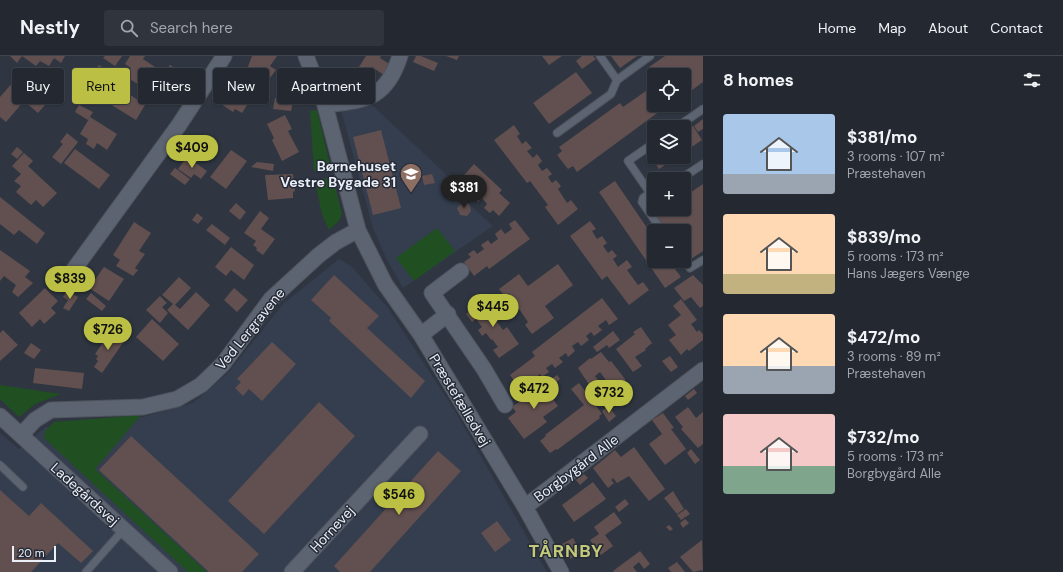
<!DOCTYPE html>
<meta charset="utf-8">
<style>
:root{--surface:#232831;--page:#2f343d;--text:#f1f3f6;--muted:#a3a6ab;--line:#40444d;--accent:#bbc044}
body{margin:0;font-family:"DM Sans",sans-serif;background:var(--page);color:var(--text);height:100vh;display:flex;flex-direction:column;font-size:15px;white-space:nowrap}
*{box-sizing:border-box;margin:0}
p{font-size:13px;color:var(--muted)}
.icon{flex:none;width:22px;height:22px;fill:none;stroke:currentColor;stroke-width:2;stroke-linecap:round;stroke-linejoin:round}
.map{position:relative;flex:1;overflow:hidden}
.side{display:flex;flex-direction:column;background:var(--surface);width:360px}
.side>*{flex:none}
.guide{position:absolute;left:12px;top:12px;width:380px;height:36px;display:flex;gap:8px}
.tools{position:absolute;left:647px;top:12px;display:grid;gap:8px}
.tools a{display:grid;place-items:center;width:44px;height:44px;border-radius:4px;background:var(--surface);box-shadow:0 1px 3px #0004,0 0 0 1px var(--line);font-size:20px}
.scale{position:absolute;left:12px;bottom:10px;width:44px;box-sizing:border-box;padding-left:4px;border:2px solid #ebeff7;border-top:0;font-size:11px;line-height:14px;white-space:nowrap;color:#ebeff7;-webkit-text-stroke:3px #252b37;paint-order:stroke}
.price{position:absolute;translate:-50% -34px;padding:0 9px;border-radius:14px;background:var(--accent);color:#111;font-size:13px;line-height:26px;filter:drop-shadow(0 1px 2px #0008)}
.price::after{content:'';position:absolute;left:50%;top:24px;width:12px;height:9px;margin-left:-6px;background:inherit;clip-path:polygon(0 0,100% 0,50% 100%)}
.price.selected{background:#222;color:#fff}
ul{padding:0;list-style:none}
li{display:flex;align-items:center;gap:12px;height:100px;padding:0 20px}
li span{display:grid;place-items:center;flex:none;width:112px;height:80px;border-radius:4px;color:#555}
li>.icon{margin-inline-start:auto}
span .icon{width:48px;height:48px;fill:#fffc;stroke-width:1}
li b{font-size:17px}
h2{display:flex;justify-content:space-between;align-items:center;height:48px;padding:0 20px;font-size:17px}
.chip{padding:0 14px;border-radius:4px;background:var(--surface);box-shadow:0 1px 3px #0004,0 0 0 1px var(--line);font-size:14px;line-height:36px}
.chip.selected{background:var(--accent);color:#111}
header{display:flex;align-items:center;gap:24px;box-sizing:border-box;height:56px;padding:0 20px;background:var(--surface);border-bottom:1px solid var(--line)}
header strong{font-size:19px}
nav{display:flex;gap:22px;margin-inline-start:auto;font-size:14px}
.search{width:280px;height:36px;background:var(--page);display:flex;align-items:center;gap:10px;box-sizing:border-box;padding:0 14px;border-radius:4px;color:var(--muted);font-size:15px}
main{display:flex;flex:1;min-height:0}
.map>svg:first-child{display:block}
.built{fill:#343e4f}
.green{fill:#204f21}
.building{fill:#61504f}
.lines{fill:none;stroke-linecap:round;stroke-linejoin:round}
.lane-casing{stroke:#4e545e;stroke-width:9}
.street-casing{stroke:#4e545e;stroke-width:17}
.lane{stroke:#5d6471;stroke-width:7}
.street{stroke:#5d6471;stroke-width:15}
.labels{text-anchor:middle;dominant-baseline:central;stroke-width:3;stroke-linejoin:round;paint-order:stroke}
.poi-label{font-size:14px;font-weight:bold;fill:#ebeff7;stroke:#252b37;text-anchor:end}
.street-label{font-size:14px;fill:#ebeff7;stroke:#252b37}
.district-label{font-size:18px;font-weight:bold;letter-spacing:1px;fill:#c3c87a;stroke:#252b37}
</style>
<header>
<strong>Nestly</strong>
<div class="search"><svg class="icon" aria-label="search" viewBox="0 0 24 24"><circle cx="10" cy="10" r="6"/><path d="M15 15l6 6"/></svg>Search here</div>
<nav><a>Home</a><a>Map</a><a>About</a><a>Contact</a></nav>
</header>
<main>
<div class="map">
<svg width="703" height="516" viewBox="0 0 703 516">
<rect width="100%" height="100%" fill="#2f3641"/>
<path class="built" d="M372,49L449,121L445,126L493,170L403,232L386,202L373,172L341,54Z
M339,203L352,211L388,252L455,355L547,516H0V377L19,393L46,371L143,361L193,347L228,317L283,248Z"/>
<path class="green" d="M317,54L331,113L314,115L310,55Z
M333,122L342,158L339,165L329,174L322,159L315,124Z
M437,172L455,195L414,225L396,202Z
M0,329L61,338L35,348L19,361L0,343Z
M141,359L95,413L207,516H188L44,382L45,375L54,366Z"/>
<path class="building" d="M10,0H22L17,7Z
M22,0H65L61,7L54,2L49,10L40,5L36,10Z
M105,0H122L115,10L103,2Z
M130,0H145L143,3L158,13L144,32L125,20L131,12L125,8Z
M252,0H277L270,10L276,14L270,22L258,15L256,18L247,13Z
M366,0H381L380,2L391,9L384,19L375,13L362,33L350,25Z
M416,0H421L438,7L434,15L413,6Z
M446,0H459L457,4Z
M542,0H562L549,9Z
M582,0H593L596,3L582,13L576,5Z
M611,0H637L620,12Z
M665,0H703V26L684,40V19H655L649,11Z
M99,9L114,19L110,25L145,49L136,64L92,37L101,22L94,17Z
M170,9L190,21L183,32L163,19Z
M576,16L592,37L549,68L533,47Z
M21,17L51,42L38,57L24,45L6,66L0,61V41Z
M235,20L250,30L253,26L259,30L242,57L235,53L233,56L218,46Z
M646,35L654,49L660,55L577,116L573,110L568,113L557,99L562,95L559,91L620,47L623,51Z
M275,42L293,45L291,55L273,53Z
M79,49L93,56L88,64L75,56Z
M285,59L292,73L288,75L299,96L282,105L272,84L274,82L267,68Z
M90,61L117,78L107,94L97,87L94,93L86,88L88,83L80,78Z
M703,63V73L698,76L694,70Z
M514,69L520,78L517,80L522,88L526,85L532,92L527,95L533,102L537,98L542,105L538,109L542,115L547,112L552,118L548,121L552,127L556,124L561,130L558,133L567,147L571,144L578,153L558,169L545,151L548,149L530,125L527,127L494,84Z
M684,70L687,74L693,70L702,84L684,96Z
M381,74L401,152L373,159L353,81Z
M67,77L78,86L61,108L52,101L63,88L60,86Z
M17,91L23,96L17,103L11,98Z
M75,93L110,119L99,133L64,107Z
M231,94L247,105L226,133L210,121Z
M654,96V101H677L659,113L650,99Z
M24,97L33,105L28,110L57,137L43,151L36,144L31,149L16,136L21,130L14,125L21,118L12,110Z
M187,101L207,115L201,123L194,118L191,122L178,113Z
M257,106L274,108L273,115L251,111Z
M474,108L502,134L499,137L510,147L499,160L493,154L490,157L484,152L487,148L482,142L478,146L472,140L475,136L469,130L465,134L457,127Z
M175,112L190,123L185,129L170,118Z
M293,118L295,135L293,136V142L268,144L265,119Z
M432,118L435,127L424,129L422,120Z
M615,125L654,182V205H669L681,221L665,232L599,136Z
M703,128V195L688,205L684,199V175H667L653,155L655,153H684V141Z
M0,141L45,177L37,188L19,174L14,179L0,168Z
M236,147L246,156L240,164L229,155Z
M462,147L469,148L471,155L467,160L460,159L457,152Z
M260,155L269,162L261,173L275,183L263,199L256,194L257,192L253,189L256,185L244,177Z
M197,157L203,162L198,168L192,164Z
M515,164L530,183L489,213L487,210L474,220L464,206L471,201L468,198L474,194L477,198L484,193L481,189L488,184L491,188L498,183L495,178L501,173L505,178L512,173L509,168Z
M590,165L596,173L592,175L597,183L602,180L607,187L603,190L608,197L612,194L617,200L613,203L618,211L627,204L632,211L627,214L638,229L643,226L649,234L629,249L607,220L602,224L570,180Z
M134,166L151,177L139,195L145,198L135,212L138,214L133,220L116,210L120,204L113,199Z
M212,168L230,182L225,189L206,174Z
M231,191L254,209L244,224L231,214L226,220L215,211Z
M0,194L30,215L25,221L33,227L18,241L12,236L16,229L4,220L0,225Z
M558,208L573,229L545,250L554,262L532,278L525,269L528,266L519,253L515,256L510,249L515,245L509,237L505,241L499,233L519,218L528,230Z
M104,211L124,223L109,245L89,232Z
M334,219L379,260L367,272L425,325L411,342L329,265L331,262L311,244Z
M693,219L703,229V250L700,252L691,241L684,245L674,232Z
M179,221L191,232L175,249L180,253L196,236L210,249L188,274L167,254L173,248L162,239Z
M45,232L58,245L51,252L56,257L44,268L40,263L32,271L19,257Z
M234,232L248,244L237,256L224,244Z
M67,234L78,241L69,255L63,252L68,244L63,241Z
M91,237L106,250L102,255L86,243Z
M160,240L167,247L162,251L168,257L160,267L146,254Z
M602,242L618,263L609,269L606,264L598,270L602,274L594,280L591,276L586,280L589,284L581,290L578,286L572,290L575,295L568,301L566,297L559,302L563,306L555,312L552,308L546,312L549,316L542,321L540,318L534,323L536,326L530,330L528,327L520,333L510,319L535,300L532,296Z
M486,243L497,260L494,262L503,274L507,271L519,288L499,302L493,294L498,291L492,283L491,284L486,277L482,280L478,274L482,271L476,263L472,266L466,258Z
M681,243L697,264L691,268L697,276L699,274L703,278V284L689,295L687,293L681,299L669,284L676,279L668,269L681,259L673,250Z
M152,263L179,288L163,305L136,281Z
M111,268L116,272L113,277L108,273Z
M641,271L652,287L645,293L646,294L635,301L642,310L633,316L616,293L635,278L633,276Z
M3,274L18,289L0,305V277Z
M613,275L620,284L609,292L607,289L597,296L593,291Z
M111,276L114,278L115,277L125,284L102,317L94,311L98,305L96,303L98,300L95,298L104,285L107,287L108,285L106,283Z
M272,286L296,308L262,345L249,333L243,340L235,332L241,326L237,323Z
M31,287L41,294L34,303L24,297Z
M601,296L609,306L611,305L625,323V325L613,334L600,316L595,320L600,327L592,333L578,312L590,302L591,303Z
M670,300L678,311L671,316L662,305Z
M35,312L84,317L82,333L33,327Z
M557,319L560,323L546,334L558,350L543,361L547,366L524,383L508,362L516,356L512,351Z
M579,327L602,358L599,360L600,362L557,394L556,393L550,397L540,385L546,380L545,379L584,349L571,333Z
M694,333L697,337L688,344L685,340Z
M319,346L355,380L264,478L228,445Z
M608,350L616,360L609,366L602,355Z
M688,351L696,362L703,356V388L698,392L681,373L683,371L675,361Z
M663,357L674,372L671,373L686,393L665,409L649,388L662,378L652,364Z
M131,380L259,498L242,516H209L99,414Z
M634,391L665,433L649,445L629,420L617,427L613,422L611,424L614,427L608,432L593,412L615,394L621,401Z
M691,393L700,404L695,408L687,397Z
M438,395L461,415L370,516H340L334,510Z
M584,418L588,422L580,429L576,424Z
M593,426L606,443L574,466L562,449Z
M0,434L29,460L41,447L93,495L81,507L58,487L31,516H0Z
M673,435L684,453L677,458L664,442Z
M625,443L629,448L619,456L615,451Z
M686,453L690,458L681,464L677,459Z
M614,456L622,467L605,479L613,490L601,499L590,484L599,478L594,471Z
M685,463L689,467L683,472L680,467Z
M497,465L511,484L495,496L481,477Z
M669,469L673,473L670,475L666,471Z
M573,482L581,497L570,503L562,488Z
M702,484L703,516L702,514L693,516L680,501Z
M640,495L650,508L644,513L639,506L633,511L637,516H614L613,515Z
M677,506L685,516H671L668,512Z"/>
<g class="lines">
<g class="lane-casing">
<path id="lane" d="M600,0L617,24L650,0
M677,71L703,53
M557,77L611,38L617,24
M654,87L628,105L650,137L643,142L642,146L662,175
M677,123L685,120L703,108
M684,205L690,212L703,204
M0,409L23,431
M86,516L124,473"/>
</g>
<g class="street-casing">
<path id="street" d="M306,0L325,49L358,174L385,228L421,279L525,451L561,516
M325,49C365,44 386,44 400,0
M461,215L432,237L484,313L505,349
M67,223L179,69L224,0
M421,279L448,258
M0,360L170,516
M21,379L35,364L51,354L143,351L177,343L201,329L223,308L271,243L319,199L336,186L358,174
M525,451L703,314
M292,516L420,378"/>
</g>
<use href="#lane" class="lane"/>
<use href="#street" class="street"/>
</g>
<defs>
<g id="school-pin" transform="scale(1.15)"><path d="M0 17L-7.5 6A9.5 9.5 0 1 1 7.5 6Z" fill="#8d6e63" stroke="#252b37"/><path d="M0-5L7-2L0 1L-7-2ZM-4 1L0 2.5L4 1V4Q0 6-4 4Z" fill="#fff"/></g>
</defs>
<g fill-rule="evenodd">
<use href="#school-pin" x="411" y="118"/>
</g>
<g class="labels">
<g class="poi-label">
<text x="396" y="110">Børnehuset<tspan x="396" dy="16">Vestre Bygade 31</tspan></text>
</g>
<g class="street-label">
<text transform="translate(250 273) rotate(-51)">Ved Lergravene</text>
<text transform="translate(460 344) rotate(59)">Præstefælledvej</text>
<text transform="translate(576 412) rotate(-37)">Borgbygård Alle</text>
<text transform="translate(85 438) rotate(42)">Ladegårdsvej</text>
<text transform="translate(332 473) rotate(-47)">Hornevej</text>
</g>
<g class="district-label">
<text x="566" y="495">TÅRNBY</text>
</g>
</g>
</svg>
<div class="tools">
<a><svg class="icon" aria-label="locate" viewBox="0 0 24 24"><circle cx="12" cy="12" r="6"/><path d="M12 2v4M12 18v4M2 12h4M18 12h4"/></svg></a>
<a><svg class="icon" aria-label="layers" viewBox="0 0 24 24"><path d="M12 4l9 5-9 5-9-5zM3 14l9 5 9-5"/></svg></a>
<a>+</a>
<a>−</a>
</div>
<div class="scale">20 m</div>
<b class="price" style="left:192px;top:113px">$409</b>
<b class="price selected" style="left:464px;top:153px">$381</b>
<b class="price" style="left:70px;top:244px">$839</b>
<b class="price" style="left:493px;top:272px">$445</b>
<b class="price" style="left:108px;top:295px">$726</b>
<b class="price" style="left:534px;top:354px">$472</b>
<b class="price" style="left:609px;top:358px">$732</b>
<b class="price" style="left:399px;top:460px">$546</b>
<div class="guide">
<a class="chip">Buy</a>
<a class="chip selected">Rent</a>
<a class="chip">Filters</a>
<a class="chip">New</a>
<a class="chip">Apartment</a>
</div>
</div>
<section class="side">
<h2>8 homes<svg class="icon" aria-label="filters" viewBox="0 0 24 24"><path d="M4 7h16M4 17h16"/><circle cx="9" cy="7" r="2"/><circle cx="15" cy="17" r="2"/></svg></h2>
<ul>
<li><span style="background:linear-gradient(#a9c7e8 75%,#9aa5b1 0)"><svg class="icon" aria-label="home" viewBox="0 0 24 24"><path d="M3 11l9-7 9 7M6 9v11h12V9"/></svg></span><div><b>$381/mo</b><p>3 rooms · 107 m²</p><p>Præstehaven</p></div></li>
<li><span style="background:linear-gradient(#ffd9b3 75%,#c2b280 0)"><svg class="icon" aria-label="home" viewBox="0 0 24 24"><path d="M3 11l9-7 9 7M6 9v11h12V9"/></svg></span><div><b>$839/mo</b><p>5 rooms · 173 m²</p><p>Hans Jægers Vænge</p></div></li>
<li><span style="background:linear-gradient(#ffd9b3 65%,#9aa5b1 0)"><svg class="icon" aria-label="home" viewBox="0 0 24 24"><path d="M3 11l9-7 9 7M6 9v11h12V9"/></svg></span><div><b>$472/mo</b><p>3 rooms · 89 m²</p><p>Præstehaven</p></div></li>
<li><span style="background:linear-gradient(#f6c9c9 65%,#7fa58c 0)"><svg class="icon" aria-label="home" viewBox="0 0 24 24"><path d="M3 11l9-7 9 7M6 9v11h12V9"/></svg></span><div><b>$732/mo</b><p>5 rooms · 173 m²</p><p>Borgbygård Alle</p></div></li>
</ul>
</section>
</main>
